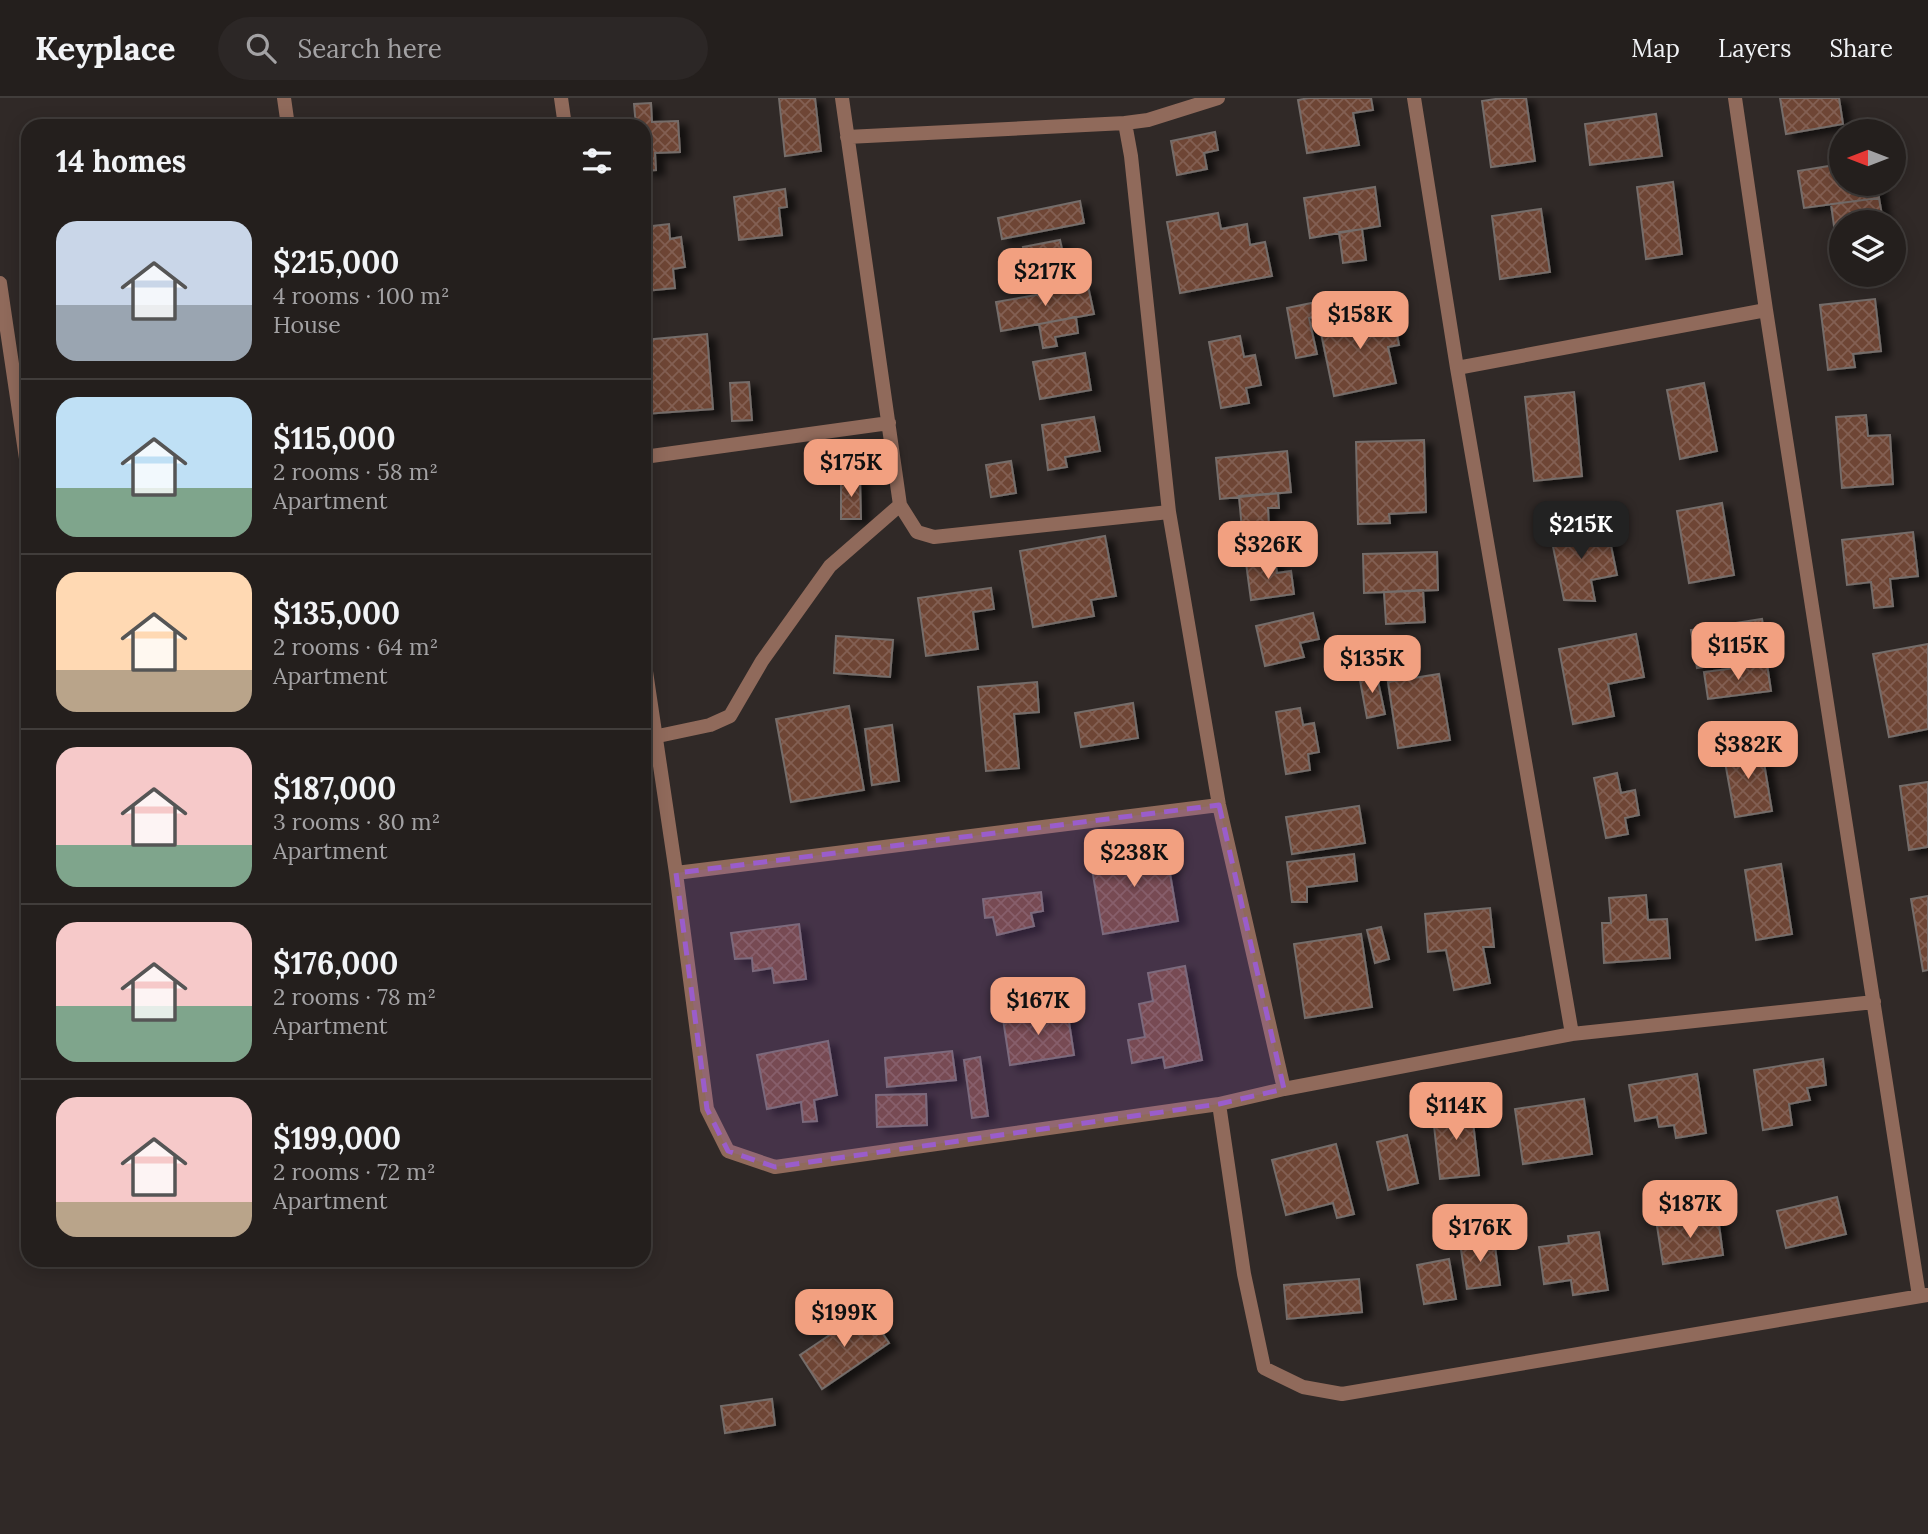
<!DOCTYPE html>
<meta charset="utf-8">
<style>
:root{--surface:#241f1d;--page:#2c2726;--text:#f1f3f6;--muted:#a3a2a4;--line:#413d3b;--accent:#f2a080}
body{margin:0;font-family:Lora,serif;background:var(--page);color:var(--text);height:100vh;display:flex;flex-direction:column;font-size:26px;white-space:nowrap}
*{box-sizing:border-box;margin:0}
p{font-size:23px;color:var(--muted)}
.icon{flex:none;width:38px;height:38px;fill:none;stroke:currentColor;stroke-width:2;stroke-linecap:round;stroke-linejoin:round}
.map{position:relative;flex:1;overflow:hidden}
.sheet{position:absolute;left:21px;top:21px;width:630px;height:1148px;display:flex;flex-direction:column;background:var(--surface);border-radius:21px;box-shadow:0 4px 18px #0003,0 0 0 2px var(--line)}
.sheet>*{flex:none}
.needle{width:46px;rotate:270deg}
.tools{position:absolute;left:1829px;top:21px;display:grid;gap:14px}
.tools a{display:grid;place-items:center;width:77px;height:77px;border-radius:50%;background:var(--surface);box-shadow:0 4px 18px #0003,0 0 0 2px var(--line);font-size:35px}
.price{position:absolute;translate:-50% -60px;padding:0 16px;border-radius:14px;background:var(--accent);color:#111;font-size:23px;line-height:46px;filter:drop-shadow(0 2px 4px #0008)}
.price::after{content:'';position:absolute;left:50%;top:42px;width:21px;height:16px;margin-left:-10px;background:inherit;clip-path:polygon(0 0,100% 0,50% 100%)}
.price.on{background:#222;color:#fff}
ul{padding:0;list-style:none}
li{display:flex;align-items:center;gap:21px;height:175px;padding:0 35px}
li+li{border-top:2px solid var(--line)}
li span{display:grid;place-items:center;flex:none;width:196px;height:140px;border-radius:21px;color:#555}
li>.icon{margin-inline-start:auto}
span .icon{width:84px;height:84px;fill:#fffc;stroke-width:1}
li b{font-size:30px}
h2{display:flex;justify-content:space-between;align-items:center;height:84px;padding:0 35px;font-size:30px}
header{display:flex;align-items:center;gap:42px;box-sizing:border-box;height:98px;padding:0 35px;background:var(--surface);border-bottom:2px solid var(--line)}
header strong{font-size:33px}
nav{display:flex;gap:38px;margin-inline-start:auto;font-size:24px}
.search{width:490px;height:63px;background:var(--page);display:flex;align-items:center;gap:18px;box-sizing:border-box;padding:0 24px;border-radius:38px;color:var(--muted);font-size:26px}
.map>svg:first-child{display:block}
.building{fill:url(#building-cross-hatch);stroke:#746d6a;stroke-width:2;filter:url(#shadow)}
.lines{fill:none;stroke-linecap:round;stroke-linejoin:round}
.minor{stroke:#906a5b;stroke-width:14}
.marked{fill:#9a5dcb;fill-opacity:0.2;stroke:#9a5dcb;stroke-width:5;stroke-dasharray:14 9;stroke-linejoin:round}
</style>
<header>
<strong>Keyplace</strong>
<div class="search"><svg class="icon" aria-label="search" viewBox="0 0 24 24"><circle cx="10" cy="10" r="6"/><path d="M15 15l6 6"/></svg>Search here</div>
<nav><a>Map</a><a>Layers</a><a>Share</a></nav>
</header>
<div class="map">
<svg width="1928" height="1436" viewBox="0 0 1928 1436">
<defs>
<pattern id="building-cross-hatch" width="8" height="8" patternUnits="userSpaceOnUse" patternTransform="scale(1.75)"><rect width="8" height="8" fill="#6e4535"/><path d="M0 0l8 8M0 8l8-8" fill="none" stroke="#836053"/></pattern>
<filter id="shadow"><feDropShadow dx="8" dy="4.5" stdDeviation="3.5" flood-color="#0009"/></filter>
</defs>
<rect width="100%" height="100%" fill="#302927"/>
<path class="building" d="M779,0H815L821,53L785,58Z
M1309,0H1371L1373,12L1353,15L1359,47L1307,55L1298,2Z
M1502,0H1526L1535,63L1491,69L1482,3Z
M1780,0H1839L1843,26L1786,36Z
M651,5L652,24L678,23L680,54L655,55L656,72L644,73V28H636L634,6Z
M1656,16L1662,58L1590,67L1585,26Z
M394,24V28H356Z
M1215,34L1218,52L1204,55L1207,71L1177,77L1171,43Z
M1841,66V86H1878L1879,100L1804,110L1798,73Z
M1673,84L1682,156L1646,161L1637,89Z
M1375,89L1380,128L1310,140L1304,100Z
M785,91L787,109L779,110L782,137L739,142L734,99Z
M1879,100L1883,123L1841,124V150H1837L1831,106Z
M1080,103L1084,125L1002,141L998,120Z
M1541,111L1550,174L1500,181L1492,118Z
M1218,115L1221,131L1247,126L1250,147L1265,144L1272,178L1180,195L1167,124Z
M669,126L670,141L681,139L685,169L673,171L675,190L646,193L644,129Z
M1362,131L1366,162L1343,165L1339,134Z
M1060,142L1067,174L1029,181L1023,149Z
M28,154V183L27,184L22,155Z
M1088,188L1094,216L1001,233L996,204Z
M1875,201L1881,253L1853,256L1855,269L1828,272L1820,207Z
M1326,202L1329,216L1309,220L1317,256L1296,260L1287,210Z
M1392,210L1399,247L1388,249L1396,285L1334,298L1319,225Z
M1076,219L1078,235L1055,239L1057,248L1043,250L1039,226Z
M707,236L713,311L645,316L644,242Z
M1240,238L1244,259L1255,257L1261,287L1246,290L1249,305L1221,310L1209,244Z
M1085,255L1091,292L1040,301L1033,264Z
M749,284L752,322L732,323L730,285Z
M1704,285L1717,353L1680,361L1667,292Z
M1574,294L1582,378L1534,383L1525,299Z
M1866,317L1868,338L1890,337L1893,386L1842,390L1836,319Z
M1094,319L1100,353L1065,359L1067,369L1048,372L1042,327Z
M1424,342L1426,414L1389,416L1390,425L1358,426L1356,344Z
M1287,353L1291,394L1220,401L1216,360Z
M1011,363L1016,395L991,399L986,367Z
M860,380L861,421H841V381Z
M1278,395L1279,410H1268L1269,429L1242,432L1239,398Z
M1722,405L1734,477L1689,485L1677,413Z
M1579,423L1583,443L1609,438L1617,477L1591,482L1595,503L1564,502L1549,429Z
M1913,434L1918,478L1890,481L1893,508L1874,510L1871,484L1847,487L1842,442Z
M1105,438L1116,498L1091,502L1094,518L1033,529L1020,453Z
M1437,454L1438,492L1364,495L1363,456Z
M1275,462L1277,475L1291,473L1294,496L1251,502L1246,465Z
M991,490L994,511L973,514L978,551L926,558L918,500Z
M1423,492L1425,524L1386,526L1384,494Z
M1313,515L1319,541L1300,545L1304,559L1265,568L1256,528Z
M1762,521L1768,558L1697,570L1691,532Z
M1636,536L1644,579L1608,586L1614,618L1573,626L1559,551Z
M836,538L893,542L890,579L834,575Z
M1928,546V631L1889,639L1873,556Z
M1767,566L1771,593L1708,601L1704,574Z
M1376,574L1385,616L1367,620L1359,577Z
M1439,576L1450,642L1398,650L1388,584Z
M1037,584L1039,614L1014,616L1019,670L986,673L978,589Z
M1133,605L1138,640L1081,649L1075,615Z
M849,608L864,692L791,704L776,621Z
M1300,610L1303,627L1314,625L1319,654L1308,656L1310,672L1286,676L1276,614Z
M892,627L899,683L872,687L865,631Z
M1761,647L1772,713L1735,719L1723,653Z
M1617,675L1621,695L1635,692L1639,717L1625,720L1628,736L1606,740L1594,680Z
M1928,684V749L1909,752L1900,688Z
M1359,708L1365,745L1292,756L1286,719Z
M1165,746L1178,823L1103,836L1090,759Z
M1354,756L1357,783L1307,789V804H1292L1287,764Z
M1781,766L1792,836L1756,842L1745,772Z
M1041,794L1043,813L1031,815L1034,828L997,837L993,819L985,820L983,801Z
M1646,797L1648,822L1667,821L1670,860L1604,865L1602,825H1611L1609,800Z
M1928,798V872L1923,873L1911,801Z
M1490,810L1494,849H1483L1490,885L1454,892L1446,852L1428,854L1425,816Z
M799,826L806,881L774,885L772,870L753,873L752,860L735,861L731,835Z
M1381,829L1389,861L1375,865L1367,832Z
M1361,836L1372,909L1305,920L1294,846Z
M1185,868L1202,962L1165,970L1163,959L1132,965L1128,942L1145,939L1139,906L1153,903L1148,875Z
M1067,911L1074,957L1010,967L1003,921Z
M828,943L837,997L814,1002L817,1023L803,1024L801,1004L767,1011L757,957Z
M952,953L956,982L887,989L885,960Z
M980,959L988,1018L972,1020L964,962Z
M1823,961L1826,987L1807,990L1810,1002L1789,1006L1792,1027L1763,1032L1754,972Z
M1697,976L1706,1035L1676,1040L1674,1027L1659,1029L1657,1019L1635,1023L1629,987Z
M926,996L927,1027L877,1029L876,997Z
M1584,1001L1592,1056L1523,1066L1515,1011Z
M1471,1006L1479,1077L1440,1081L1432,1010Z
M1407,1037L1418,1085L1388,1092L1377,1044Z
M1336,1046L1354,1116L1337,1120L1333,1105L1286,1117L1272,1062Z
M1837,1099L1846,1136L1786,1150L1777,1113Z
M1718,1119L1723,1157L1663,1166L1657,1128Z
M1599,1134L1608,1192L1573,1197L1571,1182L1544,1186L1539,1149L1569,1145L1568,1138Z
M1494,1141L1500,1187L1467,1191L1460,1145Z
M1449,1161L1456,1201L1424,1206L1417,1167Z
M1359,1181L1362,1214L1287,1221L1284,1187Z
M867,1212L889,1245L822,1291L800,1257Z
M772,1301L775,1327L725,1335L721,1308Z"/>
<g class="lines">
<path class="minor" d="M284,0L288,28
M561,0L565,28
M842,0L900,407L917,434L934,439L1169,414
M1218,0L1148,22L1125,25L1131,58L1169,414L1219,707L1284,991
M1414,0L1457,270L1572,936
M1735,0L1766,212L1919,1198
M847,39L1125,25
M0,185L28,374
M1457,270L1766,212
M644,359L889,325
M644,560L676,775L707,1011L728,1053L775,1069L1219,1006L1284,991L1572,936L1874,904
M644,641L710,627L730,618L762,563L830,468L900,407
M676,775L1219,707
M1219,1006L1244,1176L1264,1270L1303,1289L1342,1296L1927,1197"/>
</g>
<path class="marked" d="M1219,707L1284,991L1219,1006L775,1069L728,1053L707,1011L676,775Z"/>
</svg>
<div class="tools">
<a><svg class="needle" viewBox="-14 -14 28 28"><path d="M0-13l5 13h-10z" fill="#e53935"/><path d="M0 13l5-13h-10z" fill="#a3a2a4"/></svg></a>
<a><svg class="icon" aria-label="layers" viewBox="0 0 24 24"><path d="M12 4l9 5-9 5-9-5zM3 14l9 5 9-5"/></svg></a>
</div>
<b class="price" style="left:1045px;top:210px">$217K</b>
<b class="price" style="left:1360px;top:253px">$158K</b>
<b class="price" style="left:851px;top:401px">$175K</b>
<b class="price on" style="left:1581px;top:463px">$215K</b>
<b class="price" style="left:1268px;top:483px">$326K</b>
<b class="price" style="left:1738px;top:584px">$115K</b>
<b class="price" style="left:1372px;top:597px">$135K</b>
<b class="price" style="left:1748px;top:683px">$382K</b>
<b class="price" style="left:1134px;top:791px">$238K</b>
<b class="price" style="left:1038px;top:939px">$167K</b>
<b class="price" style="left:1456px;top:1044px">$114K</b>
<b class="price" style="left:1690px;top:1142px">$187K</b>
<b class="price" style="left:1480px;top:1166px">$176K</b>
<b class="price" style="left:844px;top:1251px">$199K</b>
<section class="sheet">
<h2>14 homes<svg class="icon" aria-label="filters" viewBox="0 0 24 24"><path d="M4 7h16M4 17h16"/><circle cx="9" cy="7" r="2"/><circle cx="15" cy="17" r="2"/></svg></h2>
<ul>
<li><span style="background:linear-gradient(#c9d6e8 60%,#9aa5b1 0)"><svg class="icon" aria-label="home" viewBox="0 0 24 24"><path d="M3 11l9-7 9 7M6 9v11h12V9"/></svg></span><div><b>$215,000</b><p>4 rooms · 100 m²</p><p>House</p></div></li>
<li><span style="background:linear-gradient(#bfe0f5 65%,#7fa58c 0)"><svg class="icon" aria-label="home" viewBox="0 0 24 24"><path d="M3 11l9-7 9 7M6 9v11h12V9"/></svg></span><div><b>$115,000</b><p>2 rooms · 58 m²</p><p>Apartment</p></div></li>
<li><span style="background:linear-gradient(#ffd9b3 70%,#b9a48a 0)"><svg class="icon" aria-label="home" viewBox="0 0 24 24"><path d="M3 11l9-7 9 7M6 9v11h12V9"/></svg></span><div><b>$135,000</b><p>2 rooms · 64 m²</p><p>Apartment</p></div></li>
<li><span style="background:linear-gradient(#f6c9c9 70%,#7fa58c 0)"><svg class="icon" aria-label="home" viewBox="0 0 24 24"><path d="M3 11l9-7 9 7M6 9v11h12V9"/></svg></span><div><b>$187,000</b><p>3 rooms · 80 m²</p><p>Apartment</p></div></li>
<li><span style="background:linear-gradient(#f6c9c9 60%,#7fa58c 0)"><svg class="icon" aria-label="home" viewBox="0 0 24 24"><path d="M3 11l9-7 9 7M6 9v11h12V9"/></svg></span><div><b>$176,000</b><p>2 rooms · 78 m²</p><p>Apartment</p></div></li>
<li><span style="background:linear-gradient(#f6c9c9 75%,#b9a48a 0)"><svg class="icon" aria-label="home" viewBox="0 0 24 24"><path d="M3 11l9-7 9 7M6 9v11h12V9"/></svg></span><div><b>$199,000</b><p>2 rooms · 72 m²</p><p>Apartment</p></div></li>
</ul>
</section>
</div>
